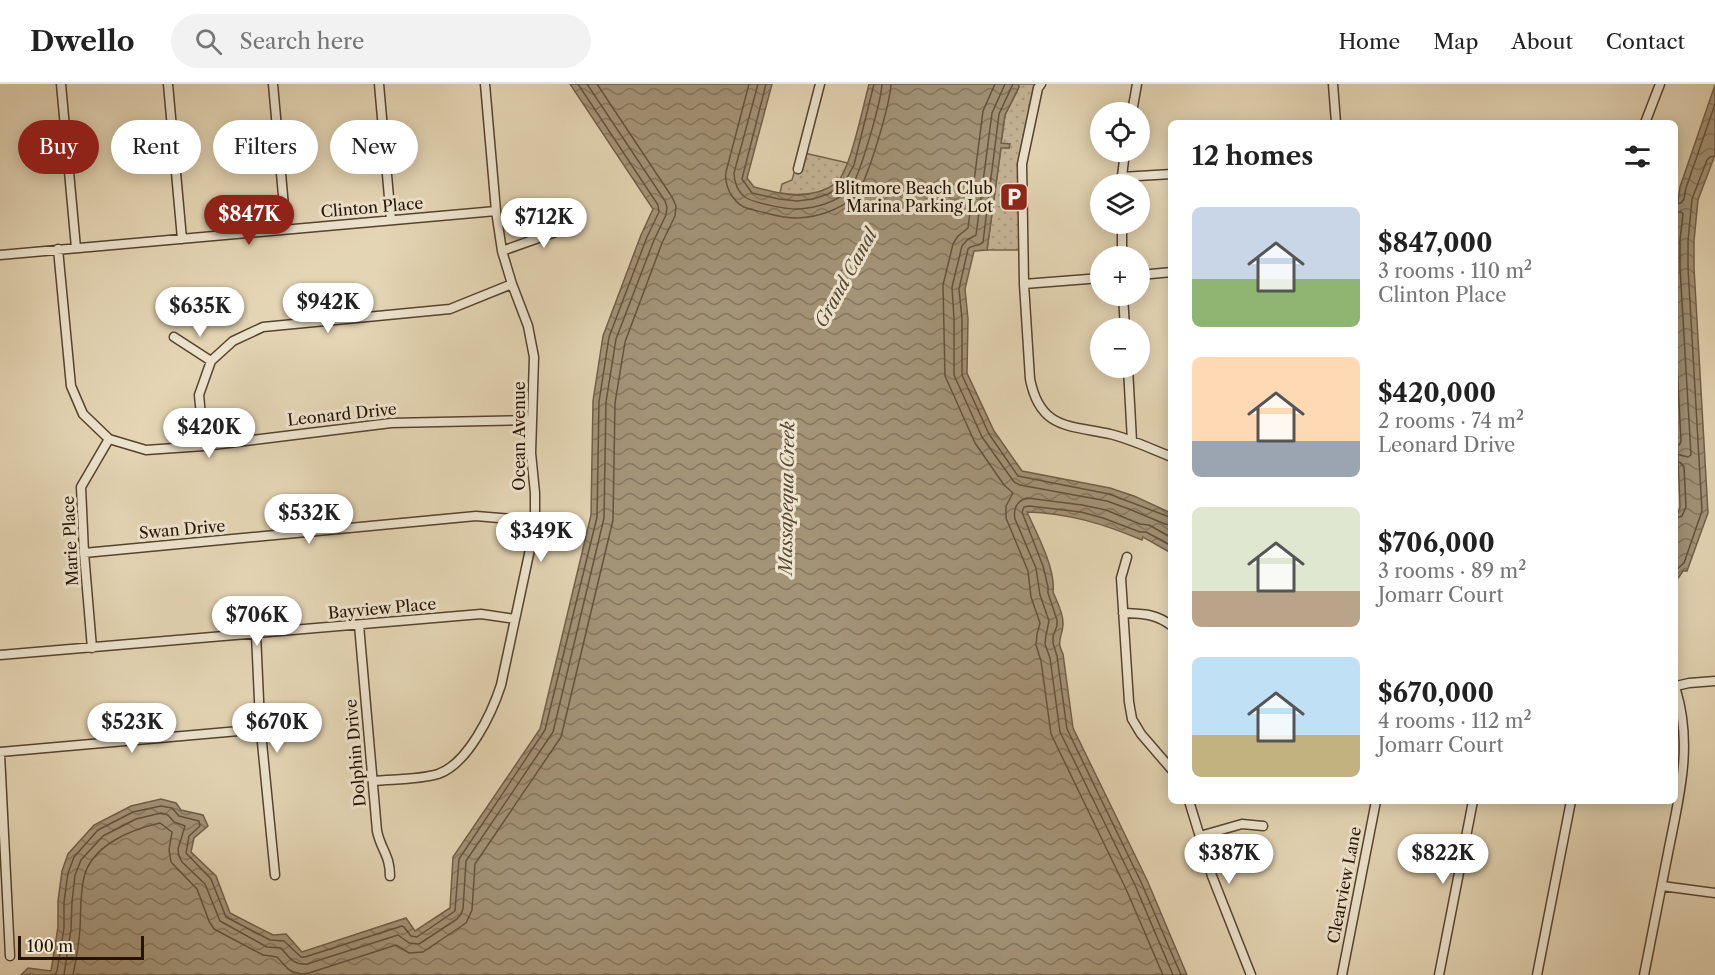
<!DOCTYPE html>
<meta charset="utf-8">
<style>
:root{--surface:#fff;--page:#f2f2f2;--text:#222;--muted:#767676;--line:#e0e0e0;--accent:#8f2418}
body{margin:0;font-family:"Libre Caslon Text",serif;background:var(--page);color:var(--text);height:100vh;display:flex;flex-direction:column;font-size:22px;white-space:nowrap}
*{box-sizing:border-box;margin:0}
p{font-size:20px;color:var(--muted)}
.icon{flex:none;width:33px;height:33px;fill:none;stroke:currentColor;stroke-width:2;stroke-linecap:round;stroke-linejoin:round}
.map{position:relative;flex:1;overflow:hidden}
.drawer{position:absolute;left:1168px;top:36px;width:510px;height:684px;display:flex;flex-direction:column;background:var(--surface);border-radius:9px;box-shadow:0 3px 15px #0003}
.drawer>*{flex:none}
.banner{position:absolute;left:18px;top:36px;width:570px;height:54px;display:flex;gap:12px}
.buttons{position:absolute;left:1090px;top:18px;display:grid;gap:12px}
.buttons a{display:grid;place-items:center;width:60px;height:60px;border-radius:50%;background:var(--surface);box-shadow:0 3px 15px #0003;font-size:30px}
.scale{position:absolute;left:18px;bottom:15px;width:126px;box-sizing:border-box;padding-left:6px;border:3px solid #261201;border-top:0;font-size:16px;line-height:21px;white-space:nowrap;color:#261201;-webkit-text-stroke:4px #ede4ce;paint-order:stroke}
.price{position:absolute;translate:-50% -51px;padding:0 14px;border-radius:21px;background:#fff;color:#222;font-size:20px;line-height:39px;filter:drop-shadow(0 2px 3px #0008)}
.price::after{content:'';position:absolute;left:50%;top:36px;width:18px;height:14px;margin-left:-9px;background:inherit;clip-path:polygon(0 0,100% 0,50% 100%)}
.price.on{background:var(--accent);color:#fff}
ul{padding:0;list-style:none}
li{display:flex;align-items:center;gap:18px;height:150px;padding:0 24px}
li span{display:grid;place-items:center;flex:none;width:168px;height:120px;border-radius:9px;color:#555}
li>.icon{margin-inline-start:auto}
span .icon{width:72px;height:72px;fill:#fffc;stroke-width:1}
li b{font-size:26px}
h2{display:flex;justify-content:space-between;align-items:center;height:72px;padding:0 24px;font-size:26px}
.tag{padding:0 21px;border-radius:27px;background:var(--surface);box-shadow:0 3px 15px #0003;font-size:21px;line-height:54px}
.tag.on{background:var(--accent);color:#fff}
header{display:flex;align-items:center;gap:36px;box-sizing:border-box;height:84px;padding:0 30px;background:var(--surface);border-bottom:2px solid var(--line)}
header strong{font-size:28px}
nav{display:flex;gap:33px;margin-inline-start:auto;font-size:21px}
.search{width:420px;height:54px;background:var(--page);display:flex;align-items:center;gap:15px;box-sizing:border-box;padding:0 21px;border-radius:33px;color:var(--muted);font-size:22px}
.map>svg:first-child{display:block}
.park{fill:url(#park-dots);stroke:#75634c;stroke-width:1.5}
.water{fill:url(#water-waves);stroke:#715f48;stroke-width:1.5}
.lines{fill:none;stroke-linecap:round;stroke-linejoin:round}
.shore{stroke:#64523c;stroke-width:1.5}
.minor-casing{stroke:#56432e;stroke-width:11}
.minor{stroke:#ede4ce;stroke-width:8}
.labels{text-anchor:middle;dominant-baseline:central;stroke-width:6;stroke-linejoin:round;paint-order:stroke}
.poi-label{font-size:16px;fill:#261201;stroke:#ede4ce;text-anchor:end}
.street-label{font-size:16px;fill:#261201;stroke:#ede4ce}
.water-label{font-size:18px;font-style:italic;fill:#584630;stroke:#ede4ce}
</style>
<header>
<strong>Dwello</strong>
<div class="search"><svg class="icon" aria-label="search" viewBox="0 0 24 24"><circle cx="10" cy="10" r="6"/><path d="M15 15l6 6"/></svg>Search here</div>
<nav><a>Home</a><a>Map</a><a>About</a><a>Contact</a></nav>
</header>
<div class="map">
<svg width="1715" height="891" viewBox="0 0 1715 891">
<defs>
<pattern id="park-dots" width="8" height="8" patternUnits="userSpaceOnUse" patternTransform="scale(1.5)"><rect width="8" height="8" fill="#c4b496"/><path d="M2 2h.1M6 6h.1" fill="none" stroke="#a89a80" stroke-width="1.8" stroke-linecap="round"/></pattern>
<pattern id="water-waves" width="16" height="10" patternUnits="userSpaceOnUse" patternTransform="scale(1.5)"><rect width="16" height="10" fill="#a39377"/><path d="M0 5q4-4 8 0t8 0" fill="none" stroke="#85775f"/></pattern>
</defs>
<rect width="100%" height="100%" fill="#e4d5b4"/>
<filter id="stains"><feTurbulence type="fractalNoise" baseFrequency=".00333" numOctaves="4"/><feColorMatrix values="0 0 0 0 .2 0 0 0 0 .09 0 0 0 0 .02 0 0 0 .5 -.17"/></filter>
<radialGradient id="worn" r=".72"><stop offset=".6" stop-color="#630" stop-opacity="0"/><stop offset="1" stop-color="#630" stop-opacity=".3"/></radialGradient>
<path class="park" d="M1018,0H1038L1020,79L1022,166H987L1001,63L1009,64V60H1001L1005,31L1019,3Z
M800,68L848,79C845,84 843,92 839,96C826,111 798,112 780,109L782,100L792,96Z"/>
<path class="water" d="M570,0H772L747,94L754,103C767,106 781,111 795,111C808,112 828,107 838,97C850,86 864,19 869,0H1018L1019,3L1005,31L1001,59L1010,60L1009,64H1001L987,166L974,167L965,205L968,235L967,289L994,347L1022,387L1110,404L1134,412L1171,429V469L1143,453L1142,456C1104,440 1068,429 1027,428C1036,448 1056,485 1053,508C1057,518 1064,530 1063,541C1062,554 1056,556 1063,570L1073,644L1147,796L1187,891H21L28,884L51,887L58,843V817L62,787L68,770L94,741L131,722L161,715L176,719L181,726L203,731L208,742L194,754L191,768L216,792L230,829L273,851L286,850L302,868L406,834L415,847L450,824L453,773L540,645L591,431L593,317L603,252L641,151L653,125Z
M1715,1V71L1698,116L1694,157V184L1708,429L1687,487H1683L1676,497V433L1680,423L1676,322V129L1680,103Z"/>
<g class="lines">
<path class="shore" d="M749,0L726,88C724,101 732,117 744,123C751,126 759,127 766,129C776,132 788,134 798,134C818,133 839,126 854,113C867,102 890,19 891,0
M758,0L734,89C734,98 738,108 745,113C753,119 789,126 799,125C815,124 838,118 850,105C860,92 881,18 882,0
M766,0L742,95L752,109L779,115L797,117L813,115L828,110L843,101L854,81L874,0
M995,0L983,27L968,144L958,152L953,160L943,201L945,292L975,359L1004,401L1013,409L1006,422V434L1028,487L1031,513L1040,539L1037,550L1036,561L1041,577L1051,650L1126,805L1163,891
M1005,0L992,29L976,151L967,156L962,162L952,203L954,235V291L982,353L1014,398L1020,401L1107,417L1129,425L1165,440L1172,441
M1013,0L999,30L983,158C979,163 972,160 968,165L959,205L962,235V291L989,350L1018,392L1109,410L1172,434
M1676,120L1681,119L1684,115L1686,104L1715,20
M1676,128H1681L1683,130L1680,156V184L1691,371L1688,373L1676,370
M1676,260L1681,358L1679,361H1676
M1676,377L1681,379L1684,383L1686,423L1682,432L1676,434
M1172,454L1149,441L1140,440L1106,426L1082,421L1027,414C1017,417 1013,424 1015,435L1036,484L1040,511L1049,537L1046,551L1045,560L1050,574L1060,648L1135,801L1173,891
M1172,462L1146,448H1140L1103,434L1081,428L1029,422L1024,423L1022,428L1043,482L1048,503V509L1057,536V542L1053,552V559L1057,572L1067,645L1141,798L1181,891
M1676,486L1684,479L1702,427L1688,184V157L1692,115L1707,76L1710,73L1715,72
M55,891L57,887L64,844V818L68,789L74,773L98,746L133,728L161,722L172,724L179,732L199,737L200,742L189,752L186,769L211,795L226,833L270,856L284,857L301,873H305L402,842L404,843L411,852L417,853L455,827L459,775L545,646L597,433L599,318L609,253L647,153L659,128L658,121L578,0
M64,891L71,845L72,818L75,791L81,776L103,752L136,735L161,729L168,731L174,738L185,742L178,765L179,772L182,778L205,800L220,837L267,863L281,864C289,873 294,882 307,880L398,851L409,859L419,860L457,835L461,830L463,825L466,777L553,648L604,434L606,318L616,255L654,156L666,131L667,123L665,117L587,0
M73,891C76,876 79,860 80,845C81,827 80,810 84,793C92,761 132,745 160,739L172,748L169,766L171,778L197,805L209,837L214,845L263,871L277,873L288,885L293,888L302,890L309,889L396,861L409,869L423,868L466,839L472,826L475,780L561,653L613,436L615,319L625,258L662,159L675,132L676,122L672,113L597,0"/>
<g class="minor-casing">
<path id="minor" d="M61,0L76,164
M168,0L182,155
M273,0L286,145
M379,0L391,136
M1041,0L1038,4L1022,80L1024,200L1030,295C1040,345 1068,341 1110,350C1131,355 1151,365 1172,373
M1333,0L1336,39
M1132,28L1137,0
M1645,39L1660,0
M798,85L820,0
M1121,93L1172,90
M1121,100L1125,68
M1122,140V172
M58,165L71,302L83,330L109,355L146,366L204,362L391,339L532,336
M502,167L578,140
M0,171L496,127
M1140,191L1172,188
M1024,200L1101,194
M1123,212L1125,244
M174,253L211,277
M1128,284L1132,357
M204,362L199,311L211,277L233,257L263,243L450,225L512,200
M84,469L476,432L535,437
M1127,473L1121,494L1129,618L1132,635L1141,650L1172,686
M1123,529C1143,530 1155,529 1172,542
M359,541L377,747C381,766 390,771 390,792
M256,550L260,638L275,791
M92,564L84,469L81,403L109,355
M0,571L481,530L515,535
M1676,602L1689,599L1715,597
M0,668L262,645
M0,670L10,872
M373,697C393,695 418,696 438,690C468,680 492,629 501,601L532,456L535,437V409L531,369L534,273L528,242L512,200L502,167L496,127L485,0
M1189,717L1212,792L1251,891
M1200,752L1242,740L1263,742
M1662,802L1715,809
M1342,891L1376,717
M1439,891L1473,717
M1537,891L1571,717
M1644,891C1652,850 1660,810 1668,769C1679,713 1693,662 1676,606"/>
</g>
<use href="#minor" class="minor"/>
</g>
<defs>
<g id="parking-square" transform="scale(1.5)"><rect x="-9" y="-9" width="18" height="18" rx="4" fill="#8f2418" stroke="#ede4ce"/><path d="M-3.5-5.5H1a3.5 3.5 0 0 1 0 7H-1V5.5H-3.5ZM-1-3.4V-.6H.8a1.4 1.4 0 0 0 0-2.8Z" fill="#fff"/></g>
</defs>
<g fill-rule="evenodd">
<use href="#parking-square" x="1014" y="113"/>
</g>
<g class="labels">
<g class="poi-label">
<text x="993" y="104">Blitmore Beach Club<tspan x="993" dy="18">Marina Parking Lot</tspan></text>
</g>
<g class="street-label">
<text transform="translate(372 123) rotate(-5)">Clinton Place</text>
<text transform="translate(342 330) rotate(-6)">Leonard Drive</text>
<text transform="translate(519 352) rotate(-90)">Ocean Avenue</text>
<text transform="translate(182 445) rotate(-5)">Swan Drive</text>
<text transform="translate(70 457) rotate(-93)">Marie Place</text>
<text transform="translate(382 524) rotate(-5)">Bayview Place</text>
<text transform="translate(355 669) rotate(-95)">Dolphin Drive</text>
<text transform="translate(1344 801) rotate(-79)">Clearview Lane</text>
</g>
<g class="water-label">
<text transform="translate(846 194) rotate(-61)">Grand Canal</text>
<text transform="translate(787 414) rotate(-89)">Massapequa Creek</text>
</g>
</g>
<rect width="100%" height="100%" filter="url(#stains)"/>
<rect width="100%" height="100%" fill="url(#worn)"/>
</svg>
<div class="buttons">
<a><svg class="icon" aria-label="locate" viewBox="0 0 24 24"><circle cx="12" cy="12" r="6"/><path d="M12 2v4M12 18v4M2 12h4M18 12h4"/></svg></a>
<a><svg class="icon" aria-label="layers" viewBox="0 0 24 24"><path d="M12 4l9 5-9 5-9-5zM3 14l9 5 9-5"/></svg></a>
<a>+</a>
<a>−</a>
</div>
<div class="scale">100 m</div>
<b class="price on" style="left:249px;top:162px">$847K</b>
<b class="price" style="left:544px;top:165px">$712K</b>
<b class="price" style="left:328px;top:250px">$942K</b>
<b class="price" style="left:200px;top:254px">$635K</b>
<b class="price" style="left:209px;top:375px">$420K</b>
<b class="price" style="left:309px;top:461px">$532K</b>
<b class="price" style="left:541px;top:479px">$349K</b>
<b class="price" style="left:257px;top:563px">$706K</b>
<b class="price" style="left:132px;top:670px">$523K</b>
<b class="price" style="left:277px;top:670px">$670K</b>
<b class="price" style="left:1229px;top:801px">$387K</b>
<b class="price" style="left:1443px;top:801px">$822K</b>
<div class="banner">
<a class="tag on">Buy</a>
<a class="tag">Rent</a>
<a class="tag">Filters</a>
<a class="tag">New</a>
</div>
<section class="drawer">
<h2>12 homes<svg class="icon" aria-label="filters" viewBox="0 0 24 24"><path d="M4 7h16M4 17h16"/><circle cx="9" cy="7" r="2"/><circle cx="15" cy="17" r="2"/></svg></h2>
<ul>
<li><span style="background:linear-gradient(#c9d6e8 60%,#8fb573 0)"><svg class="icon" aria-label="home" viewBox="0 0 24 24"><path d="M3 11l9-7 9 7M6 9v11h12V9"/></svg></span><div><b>$847,000</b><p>3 rooms · 110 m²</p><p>Clinton Place</p></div></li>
<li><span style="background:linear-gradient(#ffd9b3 70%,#9aa5b1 0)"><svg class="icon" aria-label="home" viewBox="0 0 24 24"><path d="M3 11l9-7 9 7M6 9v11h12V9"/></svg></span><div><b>$420,000</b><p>2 rooms · 74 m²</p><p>Leonard Drive</p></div></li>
<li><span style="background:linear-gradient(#dfe7d0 70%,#b9a48a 0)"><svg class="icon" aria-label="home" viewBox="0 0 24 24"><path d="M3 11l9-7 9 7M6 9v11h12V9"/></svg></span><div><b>$706,000</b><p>3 rooms · 89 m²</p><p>Jomarr Court</p></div></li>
<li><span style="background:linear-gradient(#bfe0f5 65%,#c2b280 0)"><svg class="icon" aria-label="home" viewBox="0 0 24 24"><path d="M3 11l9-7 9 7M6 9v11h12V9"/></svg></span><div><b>$670,000</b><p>4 rooms · 112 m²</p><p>Jomarr Court</p></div></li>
</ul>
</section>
</div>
